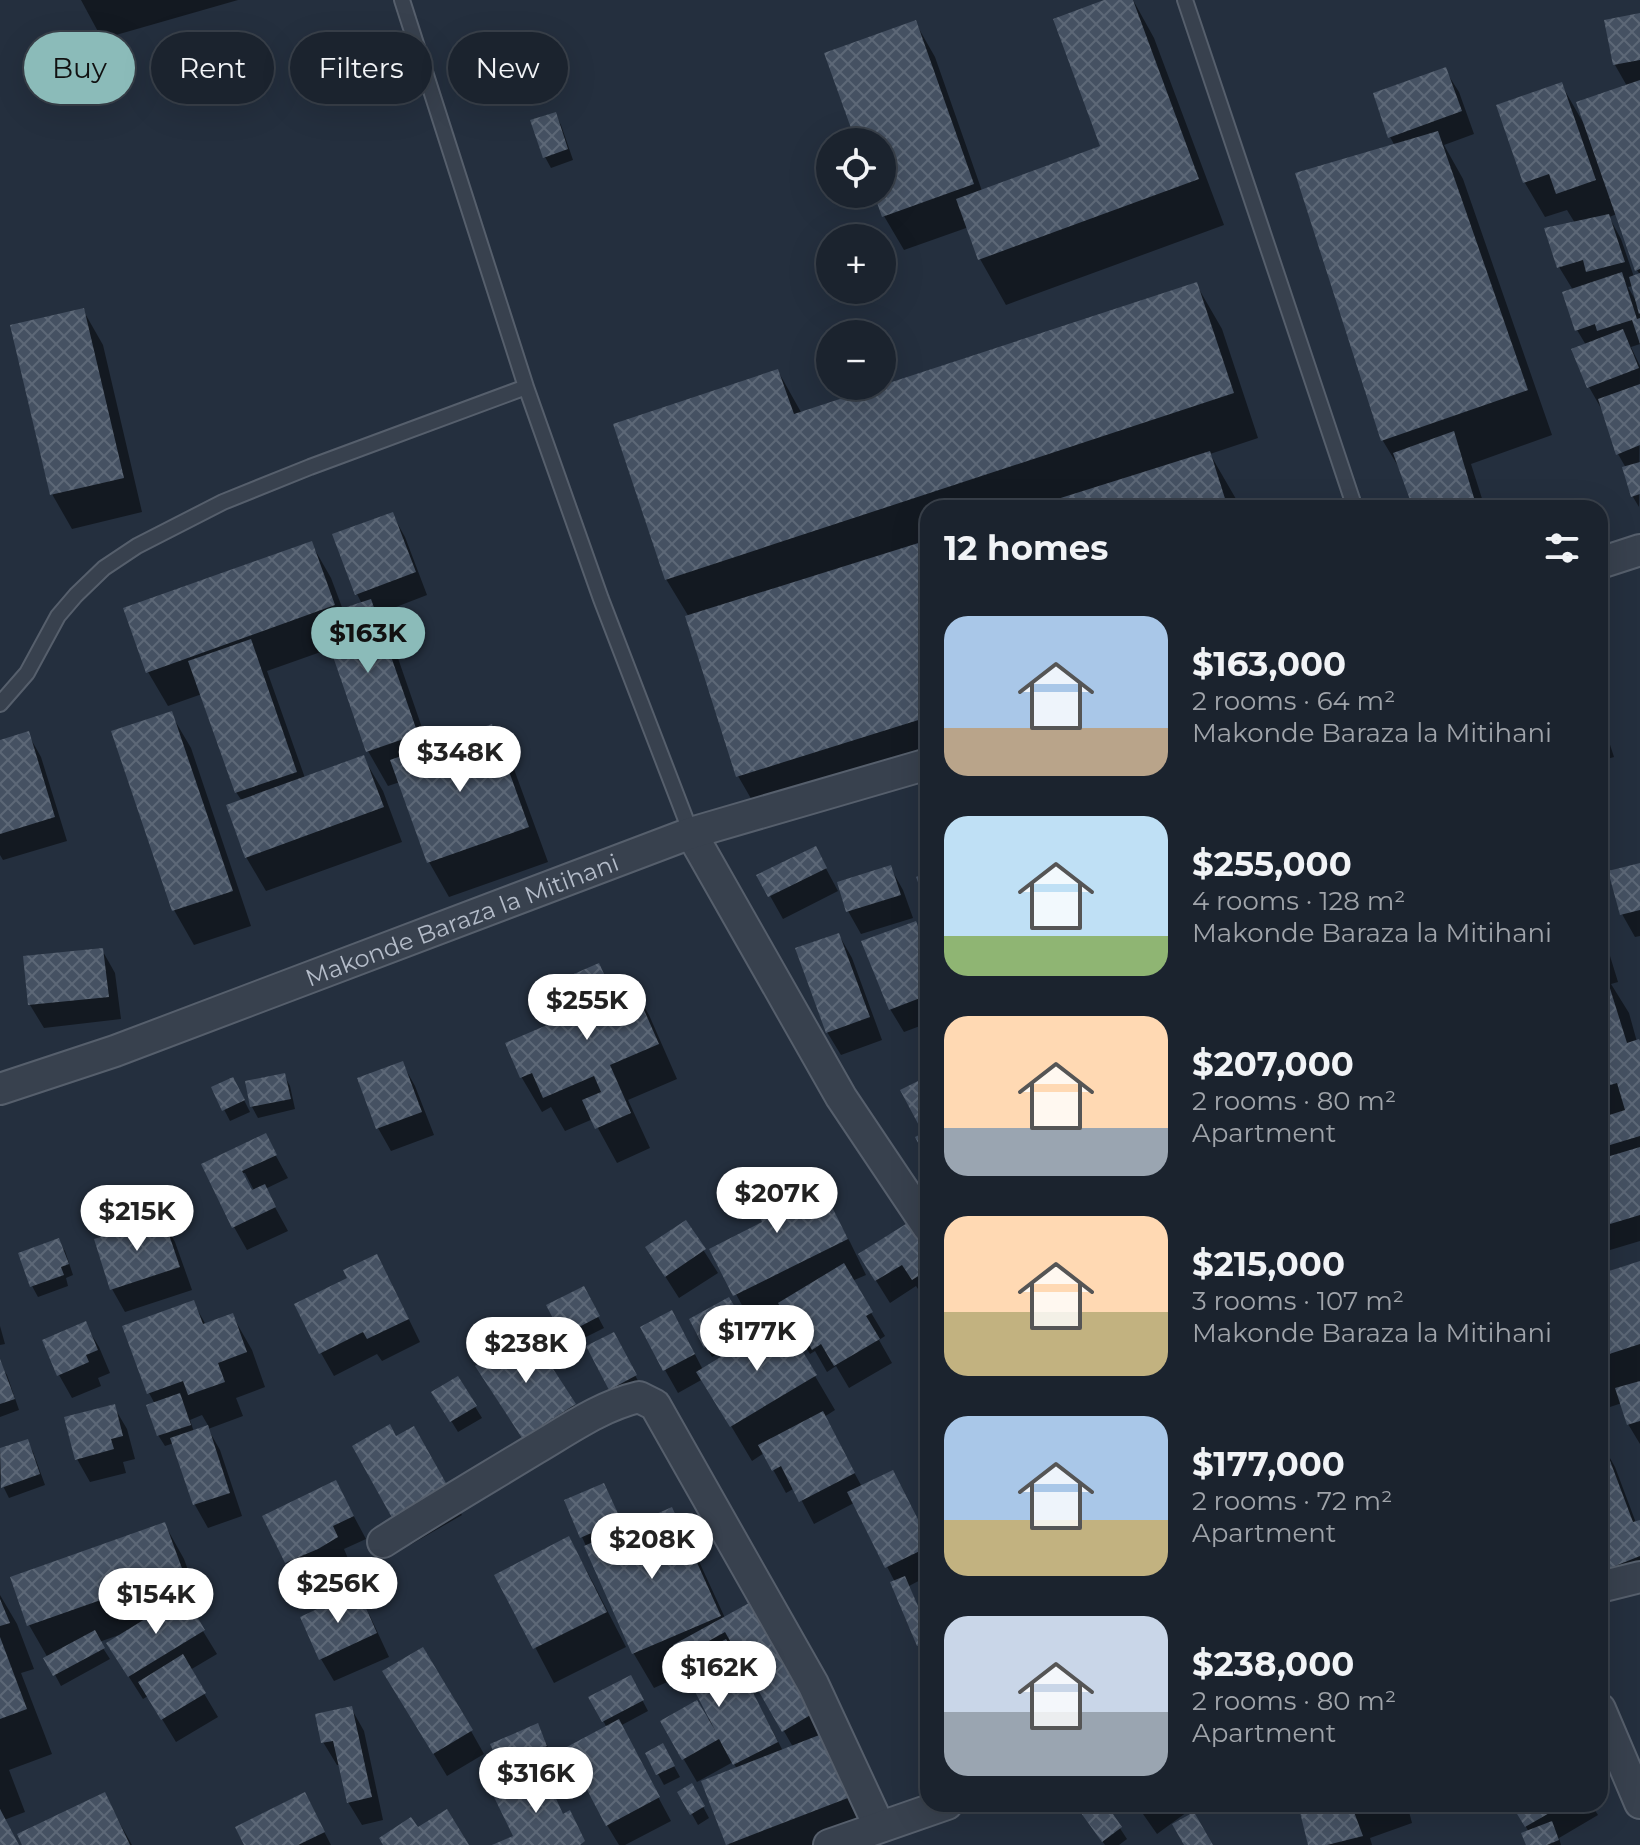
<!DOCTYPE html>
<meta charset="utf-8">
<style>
:root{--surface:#1b232e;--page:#242b36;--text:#f1f3f6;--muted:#a0a4aa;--line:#39404a;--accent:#8bbbb9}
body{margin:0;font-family:Montserrat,sans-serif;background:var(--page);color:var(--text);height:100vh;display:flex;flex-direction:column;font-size:30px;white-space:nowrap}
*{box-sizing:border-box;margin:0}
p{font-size:26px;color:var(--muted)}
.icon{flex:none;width:44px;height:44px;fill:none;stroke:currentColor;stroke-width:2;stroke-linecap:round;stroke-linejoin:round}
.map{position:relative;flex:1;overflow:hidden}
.drawer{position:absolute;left:920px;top:500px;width:688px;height:1312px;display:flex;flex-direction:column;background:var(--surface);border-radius:24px;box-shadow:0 8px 32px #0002,0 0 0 2px var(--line)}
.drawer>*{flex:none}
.top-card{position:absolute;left:24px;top:32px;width:760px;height:72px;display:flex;gap:16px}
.controls{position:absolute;left:816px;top:128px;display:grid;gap:16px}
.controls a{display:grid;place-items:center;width:80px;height:80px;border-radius:50%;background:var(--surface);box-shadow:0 8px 32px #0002,0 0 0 2px var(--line);font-size:40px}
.price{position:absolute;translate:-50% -68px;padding:0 18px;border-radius:28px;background:#fff;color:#222;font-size:26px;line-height:52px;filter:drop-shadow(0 2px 4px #0008)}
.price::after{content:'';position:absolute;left:50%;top:48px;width:24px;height:18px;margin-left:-12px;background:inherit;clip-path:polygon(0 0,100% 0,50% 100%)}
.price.current{background:var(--accent);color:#111}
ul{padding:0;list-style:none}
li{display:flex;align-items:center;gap:24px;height:200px;padding:0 24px}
li span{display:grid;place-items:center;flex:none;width:224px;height:160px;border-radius:24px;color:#555}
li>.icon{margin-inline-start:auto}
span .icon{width:96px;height:96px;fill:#fffc;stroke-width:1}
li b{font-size:34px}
h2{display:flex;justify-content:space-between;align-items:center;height:96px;padding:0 24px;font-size:34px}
.pill{padding:0 28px;border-radius:36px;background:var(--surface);box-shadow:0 8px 32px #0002,0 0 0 2px var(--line);font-size:28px;line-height:72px}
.pill.current{background:var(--accent);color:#111}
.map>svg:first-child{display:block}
.shadow{fill:#0007;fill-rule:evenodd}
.building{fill:url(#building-cross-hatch)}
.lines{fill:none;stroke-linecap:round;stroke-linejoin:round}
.service-casing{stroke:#565f6c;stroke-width:18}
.minor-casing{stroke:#565f6c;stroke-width:34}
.service{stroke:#38414e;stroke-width:14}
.minor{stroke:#38414e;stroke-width:30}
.labels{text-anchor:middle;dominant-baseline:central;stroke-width:8;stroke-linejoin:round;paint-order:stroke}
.street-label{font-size:24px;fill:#b4bcc9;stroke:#1d2633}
</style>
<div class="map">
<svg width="1640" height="1845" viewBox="0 0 1640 1845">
<defs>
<pattern id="building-cross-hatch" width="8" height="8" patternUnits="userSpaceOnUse" patternTransform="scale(2)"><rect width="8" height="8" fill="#455162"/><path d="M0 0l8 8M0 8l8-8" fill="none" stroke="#5d6877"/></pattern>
</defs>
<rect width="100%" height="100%" fill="#242f3e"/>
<path class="shadow" d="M81,0H238L102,39Z
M1109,0H1133L1154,38L1224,225L1006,305L980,259L969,227L904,250L884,216L876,194H882V142H858L915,22L935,57L982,191L1103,147Z
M1640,15V344L1631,347L1640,366L1639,507L1633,497L1625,469L1626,468L1618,454L1602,410L1589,387L1586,345L1577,330L1573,290L1559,267L1575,223L1567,210L1545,217L1525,183L1498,106L1561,84L1584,124L1627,86L1615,65ZM1617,214L1637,270L1640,275L1634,277L1621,239L1609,217ZM1633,286L1636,301L1628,287Z
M1445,70L1459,92L1474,134L1444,145L1463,179L1552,435L1471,464L1485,508H1415L1404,476L1383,441L1298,175L1395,146L1390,137Z
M555,114L561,125L573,160L551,168L545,157Z
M1196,284L1222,329L1258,438L1210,454L1236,499L1238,508H928V770L764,821L738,776L689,617L666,579L778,371L802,414Z
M83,310L103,345L142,512L72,529L52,494Z
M392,514L405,537L427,595L378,614L390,635L429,748L492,726L511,761L548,862L449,897L429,862L400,782L388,786L368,751L332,648L267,671L305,778L363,757L383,791L402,842L266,891L246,857L242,801L236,792L202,694L168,706L148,672L311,543L331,578L343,610L362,604L357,594Z
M171,714L191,748L251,926L194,945L174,910L114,733Z
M1600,714L1614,757L1600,761Z
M28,734L41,757L67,841L3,860L0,855V742Z
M815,848L838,891L783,919L759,876Z
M1640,865V936L1635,937L1622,914Z
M890,867L903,890L913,918L861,934L848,911Z
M915,923L928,946V1023L904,1032L890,1009Z
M839,935L852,958L882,1040L841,1055L827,1032Z
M1600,938L1610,956L1618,982L1611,984L1629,1013L1637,1042L1640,1044V1241L1600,1253Z
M102,950L115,973L121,1019L44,1028L30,1005L26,958Z
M598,966L612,989L629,981L649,1015L677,1079L628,1100L650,1148L617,1163L593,1119L565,1131L551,1107L542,1112L522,1078L508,1044L570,1017Z
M402,1063L415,1086L434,1135L391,1151L378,1128Z
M284,1075L290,1086L295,1109L258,1118L252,1107L247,1082Z
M213,1088L239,1090L250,1112L230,1121Z
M265,1136L288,1178L265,1189L288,1231L247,1250L234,1227L204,1165ZM241,1173H245L258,1198L254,1200Z
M791,1173L815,1216L830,1208L850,1242L866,1275L852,1281L885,1336L879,1340L892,1363L849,1388L836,1366L827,1372L815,1351L810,1354L786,1314L755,1329L712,1250L765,1223Z
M162,1219L175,1242L192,1290L125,1312L112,1289Z
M686,1223L718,1273L679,1298L647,1248Z
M58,1241L65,1251L73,1275L66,1278L68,1286L38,1297L32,1286L21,1254Z
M860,1255L928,1256V1301L927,1302L916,1286L890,1303Z
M1640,1263V1444L1628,1424L1622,1403L1607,1408L1600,1397V1276Z
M389,1279L420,1342L382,1361L377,1354L334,1376L321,1353Z
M583,1289L604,1328L570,1345L549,1306Z
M729,1299L750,1336L712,1357L691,1320Z
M193,1302L206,1325L232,1315L252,1350L265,1387L236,1398L243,1416L208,1429L220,1450L242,1516L208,1528L195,1505L174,1443L165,1446L158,1435L155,1404L149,1393L125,1327ZM202,1415L209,1427L194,1432L190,1420Z
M85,1324L99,1347L110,1373L98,1378L101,1386L72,1398L59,1375Z
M0,1326L5,1344L0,1345Z
M685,1335L703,1370L815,1376L835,1410L824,1417L862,1487L928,1540V1576L909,1586L928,1630V1655L925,1656L919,1645L892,1583L895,1582L854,1503L814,1524L795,1488L786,1493L764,1453L752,1461L703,1379L678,1393L665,1370Z
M620,1345L641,1387L617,1400L610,1389Z
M0,1365L7,1375L19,1410L0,1417Z
M458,1379L482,1418L458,1432L434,1393Z
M491,1390L574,1405L588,1427L537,1460Z
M114,1407L127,1429L135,1459L123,1462L126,1473L90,1482L77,1459Z
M413,1428L462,1515L410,1545L354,1446L396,1438Z
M27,1441L33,1452L45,1485L9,1498L0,1480V1451Z
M1602,1444L1615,1467L1636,1523L1640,1522V1584L1625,1590L1612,1567L1600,1535V1445Z
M336,1483L366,1539L344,1549L349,1561L331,1572L300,1585L287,1562Z
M603,1485L626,1529L671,1509L691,1544L725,1618L748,1606L823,1736L871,1831L835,1845H729L704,1782L737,1769L733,1762L697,1782L662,1722L706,1720L710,1718L687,1673L654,1688L634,1654L582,1537ZM740,1654L793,1747L783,1751L734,1657Z
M165,1525L184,1559L201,1606L190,1610L217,1654L190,1670L218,1717L176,1742L148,1696L143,1699L122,1666L119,1635L99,1642L110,1659L61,1686L46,1658H48L29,1625Z
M568,1539L588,1573L626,1647L554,1683L497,1575Z
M357,1593L370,1616L389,1657L334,1681L321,1659Z
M0,1595L17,1624L34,1669L21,1673L52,1754L9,1770L25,1812L4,1820L18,1845H0Z
M630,1677L648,1711L620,1726L671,1821L625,1845H619L607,1825V1728L591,1697Z
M398,1695L471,1731L484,1754L447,1776Z
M351,1708L364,1731L383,1820L362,1825L348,1802L340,1765H337L323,1742Z
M543,1736L552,1757L508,1776L502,1765Z
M663,1746L680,1777L664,1785L647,1754Z
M692,1786L709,1818L698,1825L680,1793Z
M104,1795L132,1845H25Z
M1098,1804H1104L1127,1839L1119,1845H1105L1090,1824Z
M1136,1804H1198L1157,1834Z
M1300,1804H1407L1412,1823L1370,1838L1372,1845H1310Z
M1512,1804H1591L1598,1815L1559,1838L1561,1845H1528L1529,1832Z
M317,1818L331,1845H246Z"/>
<path class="building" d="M1104,0H1133L1199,179L978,260L956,199L1100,146L1053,19Z
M1640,13V60L1613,65L1604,20Z
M916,20L974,184L882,217L874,194H882V142H856L824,53Z
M1446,67L1462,111L1388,138L1373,93Z
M1640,80V269L1635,271L1576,102Z
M1562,82L1596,180L1556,194L1549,174L1523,183L1496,105Z
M556,112L568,149L543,158L530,120Z
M1438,131L1528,390L1381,441L1295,173Z
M1609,214L1625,262L1586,272L1583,260L1557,268L1544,228Z
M1622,272L1637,319L1640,318V344L1632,320L1597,331L1595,324L1575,331L1562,292Z
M1640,273V313L1639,314L1629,277Z
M1197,282L1234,393L665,580L613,424L778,369L794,414Z
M84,308L124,478L50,495L10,325Z
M1623,329L1639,368L1587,388L1571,349Z
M1640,384V445L1616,455L1598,399Z
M1454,431L1477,508H1413L1393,453Z
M1210,451L1228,508H1032V507Z
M1640,462V494L1631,497L1622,467Z
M393,512L416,572L355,595L332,534Z
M928,540V717L736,777L685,616Z
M312,541L335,605L146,673L123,608Z
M371,599L418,734L366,752L319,616Z
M251,639L297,772L235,793L188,661Z
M172,711L233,891L172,911L111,731Z
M492,724L529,827L427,863L390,760Z
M29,731L55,817L0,834V740Z
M364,755L384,807L245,858L226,805Z
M816,846L827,868L768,897L756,875Z
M1640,863V910L1620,915L1608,871Z
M891,865L901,895L846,912L837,882Z
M928,872V909L916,877Z
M916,921L928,953V995L889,1010L861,941Z
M839,933L870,1017L826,1033L795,948Z
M103,948L109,997L28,1005L23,956Z
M599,963L610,987L630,978L659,1044L610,1065L631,1113L595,1129L582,1100L601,1092L594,1076L543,1098L532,1073L520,1078L505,1043L568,1016L553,983Z
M1603,966L1627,1043L1639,1039L1640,1041V1136L1600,1148V1118L1625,1110L1617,1083L1600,1088V967Z
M403,1061L422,1112L376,1129L357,1078Z
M285,1073L291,1099L250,1107L245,1081Z
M928,1076V1162L915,1137L923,1133L900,1090Z
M233,1077L245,1100L222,1111L211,1087Z
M266,1133L277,1155L242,1171L252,1190L265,1184L276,1207L232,1228L201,1164Z
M1640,1147V1215L1600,1227V1159Z
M792,1170L814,1214L831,1205L848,1239L733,1296L709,1249L762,1222L747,1192Z
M163,1217L180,1267L110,1290L94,1239Z
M686,1220L706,1249L665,1277L645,1247Z
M909,1222L928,1252V1270L912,1280L902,1265L875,1281L858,1254Z
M59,1238L69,1264L61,1267L64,1275L30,1287L18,1253Z
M377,1254L409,1319L367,1339L363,1332L319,1354L294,1304L347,1278L343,1270Z
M1640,1261V1344L1600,1357V1274Z
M844,1263L873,1312L866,1316L880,1339L834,1366L821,1344L812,1350L800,1329L795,1332L778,1303Z
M584,1286L600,1316L562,1336L546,1305Z
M729,1297L745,1324L704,1348L689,1319Z
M194,1300L203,1324L233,1313L247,1352L218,1363L225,1382L188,1395L183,1381L147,1394L122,1326Z
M672,1310L695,1354L663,1371L640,1327Z
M783,1319L817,1375L730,1427L696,1372Z
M86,1321L98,1350L86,1355L89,1362L57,1376L42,1340Z
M529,1332L576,1404L522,1438L475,1366Z
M614,1332L637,1375L609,1390L586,1346Z
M0,1359L15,1399L0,1404Z
M458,1376L477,1406L450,1422L431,1392Z
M1640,1381V1421L1627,1425L1615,1388Z
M180,1393L191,1425L157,1436L146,1405Z
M115,1404L123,1436L111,1439L114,1449L75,1460L64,1417Z
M823,1411L855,1473L799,1502L781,1466L772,1471L758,1445Z
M390,1424L396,1436L414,1426L451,1492L395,1523L352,1446Z
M208,1425L230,1493L193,1505L170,1438Z
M28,1439L40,1474L1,1488L0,1448Z
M1603,1442L1633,1522L1640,1520V1556L1610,1568L1600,1540V1443Z
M893,1470L928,1539V1547L885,1568L847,1492Z
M336,1480L354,1516L333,1526L338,1537L318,1549L285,1563L262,1516Z
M604,1483L621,1520L580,1538L564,1500Z
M672,1507L721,1616L632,1654L584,1546Z
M165,1522L183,1571L27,1626L10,1577Z
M569,1536L607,1612L533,1649L494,1575Z
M905,1576L928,1629V1642L917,1646L890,1582Z
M358,1590L377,1633L319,1660L300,1617Z
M184,1595L205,1630L128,1677L106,1643Z
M0,1599L10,1623L0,1626Z
M749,1603L812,1714L782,1732L725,1632L680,1657L673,1645Z
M95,1630L105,1648L53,1676L43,1658Z
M0,1637L27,1709L0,1719Z
M726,1639L778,1742L733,1765L719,1739L682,1760L660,1721L697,1700L715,1730L680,1663Z
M423,1647L473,1730L433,1754L382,1671Z
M183,1654L206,1693L161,1720L138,1682Z
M631,1675L644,1700L602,1722L588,1697Z
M352,1706L372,1797L347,1803L333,1741L321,1743L315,1714Z
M619,1719L660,1797L606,1826L565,1748Z
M538,1723L547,1746L500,1766L490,1744Z
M827,1732L853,1796L726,1845L701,1781Z
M663,1743L675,1766L656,1775L645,1753Z
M543,1770L563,1814L570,1810L585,1841L580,1845H492L513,1836L492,1793Z
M692,1783L705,1806L690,1815L677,1792Z
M105,1792L130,1845H22L17,1834Z
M305,1792L325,1832L298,1845H244L235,1827Z
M1094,1804H1106L1122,1827L1102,1842L1081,1813Z
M1136,1804H1154L1143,1812Z
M1298,1804H1351L1363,1836L1327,1845H1308Z
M1511,1804H1565L1525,1827Z
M0,1809L19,1845H0Z
M447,1809L469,1845H383L379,1838L411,1817L418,1827Z
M1194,1812L1213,1845H1184L1172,1824Z
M1552,1821L1559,1840L1547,1845H1526L1521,1833Z"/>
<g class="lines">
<g class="service-casing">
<path id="service" d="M402,0L526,387L601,599L691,833
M1185,0L1355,508
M0,704L27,673L58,616L76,595L104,568L137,546L223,502L310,467L526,387"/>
</g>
<g class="minor-casing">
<g id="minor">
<path d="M1600,563L1640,550"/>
<path d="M691,833L841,1097L928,1227"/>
<path id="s1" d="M0,1089L115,1051L691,833L928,764"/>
<path d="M383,1542C433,1510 484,1480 535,1449C569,1429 601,1406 639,1397L655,1405L813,1684L879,1826"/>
<path d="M1600,1587L1640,1577"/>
<path d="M1600,1709L1640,1803"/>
<path d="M829,1845L947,1804"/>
</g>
</g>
<use href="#service" class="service"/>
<use href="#minor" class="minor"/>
</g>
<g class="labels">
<g class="street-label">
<text stroke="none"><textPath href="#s1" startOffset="492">Makonde Baraza la Mitihani</textPath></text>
</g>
</g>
</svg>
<div class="controls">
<a><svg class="icon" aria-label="locate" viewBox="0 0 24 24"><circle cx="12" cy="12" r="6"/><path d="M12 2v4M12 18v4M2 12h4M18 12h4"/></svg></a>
<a>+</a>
<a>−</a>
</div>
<b class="price current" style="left:368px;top:675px">$163K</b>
<b class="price" style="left:460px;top:794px">$348K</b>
<b class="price" style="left:587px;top:1042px">$255K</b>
<b class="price" style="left:777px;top:1235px">$207K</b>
<b class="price" style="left:137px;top:1253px">$215K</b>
<b class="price" style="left:757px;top:1373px">$177K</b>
<b class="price" style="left:526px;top:1385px">$238K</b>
<b class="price" style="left:652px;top:1581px">$208K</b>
<b class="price" style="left:338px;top:1625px">$256K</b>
<b class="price" style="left:156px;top:1636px">$154K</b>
<b class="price" style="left:719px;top:1709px">$162K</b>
<b class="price" style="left:536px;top:1815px">$316K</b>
<div class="top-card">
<a class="pill current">Buy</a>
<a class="pill">Rent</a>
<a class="pill">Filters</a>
<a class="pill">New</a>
</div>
<section class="drawer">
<h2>12 homes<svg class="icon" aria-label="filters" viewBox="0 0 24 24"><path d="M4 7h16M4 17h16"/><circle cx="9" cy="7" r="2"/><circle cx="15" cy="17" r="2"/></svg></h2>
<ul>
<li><span style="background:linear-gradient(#a9c7e8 70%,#b9a48a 0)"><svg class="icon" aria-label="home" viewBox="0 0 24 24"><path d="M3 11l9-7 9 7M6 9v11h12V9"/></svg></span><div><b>$163,000</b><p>2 rooms · 64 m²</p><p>Makonde Baraza la Mitihani</p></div></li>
<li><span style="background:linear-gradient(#bfe0f5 75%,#8fb573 0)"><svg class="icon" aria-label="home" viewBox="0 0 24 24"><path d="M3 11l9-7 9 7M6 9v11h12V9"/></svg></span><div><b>$255,000</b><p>4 rooms · 128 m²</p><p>Makonde Baraza la Mitihani</p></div></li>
<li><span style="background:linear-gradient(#ffd9b3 70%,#9aa5b1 0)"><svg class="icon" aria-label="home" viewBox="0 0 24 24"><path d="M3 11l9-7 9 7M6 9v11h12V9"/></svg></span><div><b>$207,000</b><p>2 rooms · 80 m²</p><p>Apartment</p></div></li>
<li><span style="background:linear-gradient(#ffd9b3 60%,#c2b280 0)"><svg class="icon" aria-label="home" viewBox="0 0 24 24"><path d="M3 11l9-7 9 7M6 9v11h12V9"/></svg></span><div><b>$215,000</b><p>3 rooms · 107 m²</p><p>Makonde Baraza la Mitihani</p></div></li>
<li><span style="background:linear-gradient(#a9c7e8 65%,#c2b280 0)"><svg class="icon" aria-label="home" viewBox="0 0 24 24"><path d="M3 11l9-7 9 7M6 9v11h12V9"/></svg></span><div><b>$177,000</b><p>2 rooms · 72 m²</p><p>Apartment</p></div></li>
<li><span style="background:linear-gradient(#c9d6e8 60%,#9aa5b1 0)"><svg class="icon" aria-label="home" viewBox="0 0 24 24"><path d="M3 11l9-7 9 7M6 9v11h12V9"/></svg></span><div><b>$238,000</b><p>2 rooms · 80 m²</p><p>Apartment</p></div></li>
</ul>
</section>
</div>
